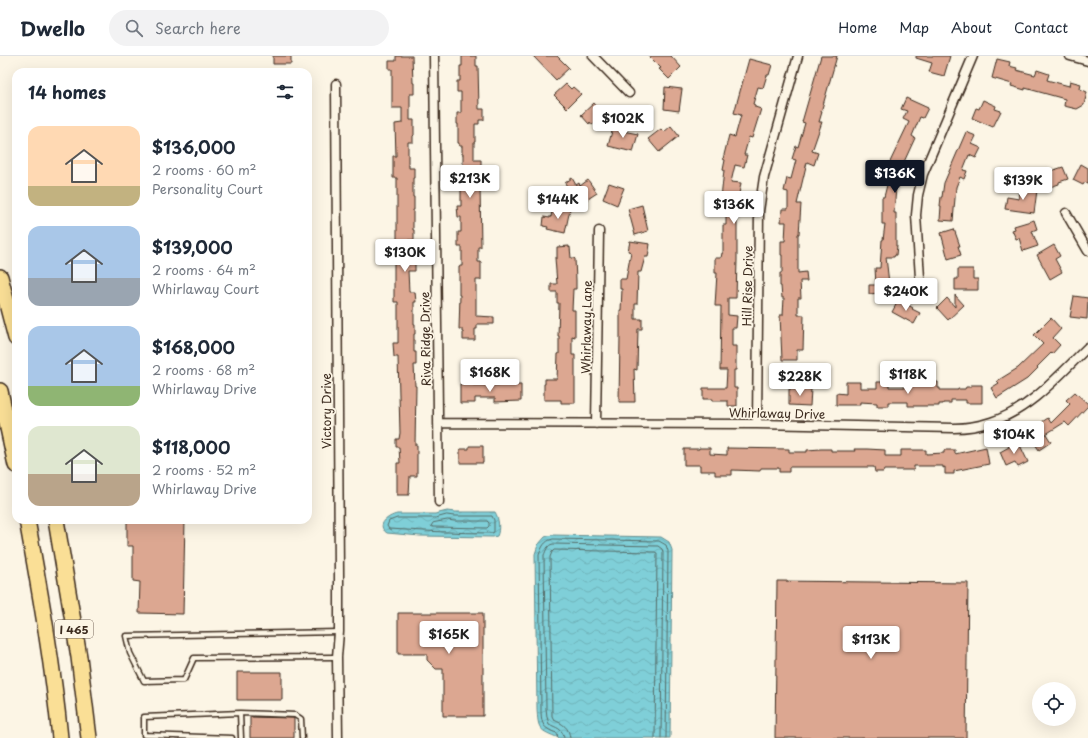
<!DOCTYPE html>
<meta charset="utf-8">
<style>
:root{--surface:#fff;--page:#f2f2f3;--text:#1f2937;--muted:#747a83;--line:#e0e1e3;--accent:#111827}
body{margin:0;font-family:"Playpen Sans",sans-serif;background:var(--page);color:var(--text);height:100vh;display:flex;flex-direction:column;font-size:15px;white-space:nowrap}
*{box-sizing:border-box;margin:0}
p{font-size:13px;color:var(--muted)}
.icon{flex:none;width:22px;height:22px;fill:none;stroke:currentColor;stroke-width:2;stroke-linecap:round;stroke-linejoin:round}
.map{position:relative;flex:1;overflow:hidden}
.drawer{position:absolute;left:12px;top:12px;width:300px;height:456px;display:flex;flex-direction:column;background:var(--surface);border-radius:12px;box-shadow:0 4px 16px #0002}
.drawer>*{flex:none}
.tools{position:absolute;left:1032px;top:626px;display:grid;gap:8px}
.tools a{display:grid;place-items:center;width:44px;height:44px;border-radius:50%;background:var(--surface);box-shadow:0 4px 16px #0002;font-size:20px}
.price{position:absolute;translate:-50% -34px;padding:0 9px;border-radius:4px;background:#fff;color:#222;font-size:13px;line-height:26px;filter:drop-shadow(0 1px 2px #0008)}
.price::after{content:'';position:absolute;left:50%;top:24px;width:12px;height:9px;margin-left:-6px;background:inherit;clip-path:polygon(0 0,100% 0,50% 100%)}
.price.selected{background:var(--accent);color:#fff}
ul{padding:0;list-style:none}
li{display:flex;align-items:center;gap:12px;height:100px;padding:0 16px}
li span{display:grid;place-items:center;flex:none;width:112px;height:80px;border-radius:12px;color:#555}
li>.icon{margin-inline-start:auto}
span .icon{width:48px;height:48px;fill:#fffc;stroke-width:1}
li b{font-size:17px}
h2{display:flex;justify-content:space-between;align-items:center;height:48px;padding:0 16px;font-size:17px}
header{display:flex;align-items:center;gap:24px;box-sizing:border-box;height:56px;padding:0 20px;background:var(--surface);border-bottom:1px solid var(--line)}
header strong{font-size:19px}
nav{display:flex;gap:22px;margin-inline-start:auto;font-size:14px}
.search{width:280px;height:36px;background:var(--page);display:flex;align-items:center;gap:10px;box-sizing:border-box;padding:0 14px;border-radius:22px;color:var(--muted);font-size:15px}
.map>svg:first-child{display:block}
.water{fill:url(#water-waves);stroke:#648d8e}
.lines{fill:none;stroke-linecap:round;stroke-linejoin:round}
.shore{stroke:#566c68;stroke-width:1}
.building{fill:#dca791;stroke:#3b2a1e}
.service-casing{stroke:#3b2a1e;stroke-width:7}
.minor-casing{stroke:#3b2a1e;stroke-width:11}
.motorway-casing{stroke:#3b2a1e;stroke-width:18}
.service{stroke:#fcf5e5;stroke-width:4}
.minor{stroke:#fcf5e5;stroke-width:8}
.motorway{stroke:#fadf96;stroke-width:15}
.labels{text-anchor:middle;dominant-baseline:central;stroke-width:3.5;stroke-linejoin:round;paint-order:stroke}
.shield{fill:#fcf5e5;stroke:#75675a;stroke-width:1}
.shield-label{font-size:11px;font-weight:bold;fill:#3b2a1e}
.street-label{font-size:12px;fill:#3b2a1e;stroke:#fcf5e5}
</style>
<header>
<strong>Dwello</strong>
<div class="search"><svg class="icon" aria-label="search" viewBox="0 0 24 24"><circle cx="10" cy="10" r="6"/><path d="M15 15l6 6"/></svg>Search here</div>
<nav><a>Home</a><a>Map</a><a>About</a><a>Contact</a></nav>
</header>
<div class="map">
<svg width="1088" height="682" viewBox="0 0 1088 682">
<defs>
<pattern id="water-waves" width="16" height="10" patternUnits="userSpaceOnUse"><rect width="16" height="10" fill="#7fcfd8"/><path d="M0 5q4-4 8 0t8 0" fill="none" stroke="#6fb2b9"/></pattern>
</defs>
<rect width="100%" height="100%" fill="#fcf5e5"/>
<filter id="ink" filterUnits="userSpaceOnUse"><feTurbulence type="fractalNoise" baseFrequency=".025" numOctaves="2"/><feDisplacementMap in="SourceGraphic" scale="8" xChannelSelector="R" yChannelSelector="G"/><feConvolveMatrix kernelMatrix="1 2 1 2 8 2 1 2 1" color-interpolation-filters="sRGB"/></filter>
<g filter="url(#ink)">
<path class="water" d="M447,455L455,456H495C499,462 500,474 497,480L493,481L420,480L387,477C375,469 388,460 397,458H435Z
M552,479L661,481L669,486L672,494L670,682H559C539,674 538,674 537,652L535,498L538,489L545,481Z"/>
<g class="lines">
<path class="shore" d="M447,459L454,460H492L494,464V476L492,477C458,477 423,475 389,473L387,470L389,465L397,462H435Z
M448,464L454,465H487L489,467V470L487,472L433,471L431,470L433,467Z
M558,682L557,677C554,676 550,675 548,673C541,670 541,659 541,652L539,499C542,491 544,485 553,483L659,485L666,489L668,495L666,682
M564,682C563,672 556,672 549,668L547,661L546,652L544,499C546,495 547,489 553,488L658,490L662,493L663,496L661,682
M570,682C569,671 563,668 554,664L552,660L550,501L552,496L554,494L655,496L657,497L655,682"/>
</g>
<path class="building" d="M273,0H291V8H273Z
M396,0H412L413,27H414V38H410V64H414V79L413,80V86H408V109H409V112H414V122H413V141H414V154H413V174H414V184H408L409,205H415V215H408L409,236H415L416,246H414V268H415V278H414V296H416V309H414L415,330H416L415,389H417V420H410L409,439H397V407H400L399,391H396V383H399L400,377L398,301H394L393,287H398V246H394V192H397V122H393V100H396L395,68L402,67V52H392V13H389V5H396Z
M462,0H476V10H478L479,53H484V64H479V68H475V86H474V104H481V130H480L481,191H478V206H481V224H476V260L494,261V268H477V273H475V284H463V276H462V273H459L460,239H459V210H462V191H458V176H461V161H458L457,150H461V130H458V118H463V98H462V90H459V87H458V68H457V57H461V36H457V25H460V10H462Z
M533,0H557L569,12L556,24Z
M649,0H671L681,11L669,23L659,13L661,12Z
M821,0H837L821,56H822L819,66H822L812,95L818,97L814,109L807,106L797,148H801L799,178H798V217L806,216L807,225H800L801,242H798V259H804L803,294H797V304H782L780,259H783L784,242H782L781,230H780V217H782V199H781V185H785L786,166H781L782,153H788V136L784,135L787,122L791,123L796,104L792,103L796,90L798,91L805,67L802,66Z
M916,0H950L944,20L929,16L932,7L916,2Z
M749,3L772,9L769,19H767L763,32L758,31L753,48L755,49V51L761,53L752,82L749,81L744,99H747L744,111L735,109L731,126L741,127L739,138H736L734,160H737V204L736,242H728V259L737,260L736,272H732V290H736V314H734V332H737V350H728V345H712V343H703V332H726L727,314H720L721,250H715L717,217H715V202H721L722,197H723V169H726V153L720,152L724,114H723L725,104L723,103L729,79L735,81L741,59L734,57Z
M997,3L1010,6L1009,10L1017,12L1016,14L1035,19L1037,14L1049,18L1047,24L1069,30L1070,25L1081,28L1080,33L1087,36L1084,49L1077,53L1064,50L1065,43L1025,32V34L1011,30L1012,28L992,22Z
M566,28L571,33L573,31L581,38L567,52L554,39Z
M665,31L682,33L679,55L664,53Z
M906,42L928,52L923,62L920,61L912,80L915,82L903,108L898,132L896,131L894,157H896V190H897L896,199H895L894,201H886L890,236L869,238V229H876L875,212H880L882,184H883L885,168H882V141H884L889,121L881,119L885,107L889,108L909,66L903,63L907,55L901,53Z
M983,44L996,50L995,53L1001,55L993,71L972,62L976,52L979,53Z
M594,47L604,60L592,69L590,66L589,68L581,59Z
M614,68L624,71L623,75L638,78L633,96L608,90Z
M671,70L679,80L659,96L648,83L661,73L664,76Z
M966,76L976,80L972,88L981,92L976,102L969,99L963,114L967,115L964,123L960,121L956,131L953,165L940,164L941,150H940L941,141H942L944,127Z
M1081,108L1088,112V128L1085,126L1083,129L1073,124Z
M1063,111L1068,123L1059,126V128L1044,133L1039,119Z
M572,122L576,129L579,127L580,130L588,124L597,137L577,150L568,135L569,134L565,127Z
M609,127L624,132L617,149L603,143Z
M1020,132L1037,134L1034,157L1005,153L1007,141L1019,143Z
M642,149L648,175L635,179L628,153Z
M553,150L570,153L565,177L547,173L548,171L543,170L544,161L550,162V160L551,161Z
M1034,164L1037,173L1032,175L1038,190L1023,195L1019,182L1016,183L1012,174L1015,173L1014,170Z
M954,173L960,190H958L961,199L948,203L941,177Z
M630,185L650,188L648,201H645L641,216H638L637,248H635V263H642V273H638L637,314L634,313L635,346H619L620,280V254H621L622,233H620V223H626L631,196L628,195Z
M1054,189L1060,200L1055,203L1062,216L1050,223L1037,199Z
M569,190V192L570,191L571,202H574L575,203L576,224V233H573L572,254H575V281L572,280V299H575V347H561V344H544V328H545V323H557L558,298H559V280H558L559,247H557V236H551V228H557L555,202H557V191Z
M958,213H973V223H978V234H955V223H958Z
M955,239L964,249L948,264L937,252L947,242L955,251Z
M1074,240L1088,242L1087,263L1070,261Z
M898,245L904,248L905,247L913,252L912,253L920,257L914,268L892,256Z
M1051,262L1061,273L1053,282L1060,289L1052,298L1051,297L1037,311L1038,312L1027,323L997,342L991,332L999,327L997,325L1018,312L1043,288L1034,279Z
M846,326H860V332H877V326H889V331H907V326H938V332H940V334H958V333H965L966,331H971V329H982V347H966V344H951V347H943V348H939V350H908V346H888V350H877V347L860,346V349H836V337L846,338Z
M460,328H473V329H521V345L495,346V342H475V347H460Z
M789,333H811L810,350L789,349Z
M1075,336L1088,348V350L1069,370L1065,366L1046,378L1051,386L1039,394L1027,376L1048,362L1051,367L1070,348L1066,344Z
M1018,385L1028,406L1018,411L1015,406L1006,410L1000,396L1009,391L1008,389Z
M469,390H483V407H460V393H469Z
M986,391L989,408L954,415V418H945V411L943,412V410H914V414H884L883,416H875L874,411H789V416H779V412H761L760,415L732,414V419H715V415H700V409H684V393H699V392H710V398L727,399V392L789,393V396H807V394L821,393H831V395H855L854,393H867L885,394V400H901V394H926V398L944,397V394H955V398Z
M127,464H185L183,558L139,557L140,526L133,525V490H127Z
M777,525L968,527L966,682H775Z
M398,557H483V660H443V613H436L427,604V598H398Z
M237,616H282V644H237Z
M250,661L294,662V682H250Z"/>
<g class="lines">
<g class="service-casing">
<path id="service" d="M337,601L194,602L184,624L144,625L130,597L126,580L339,576
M232,682L144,679V661L240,657
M241,682L240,657L295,659L301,663L302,682"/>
</g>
<g class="minor-casing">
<path id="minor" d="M434,0L439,446
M593,0L629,37
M1070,0L1088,5
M336,28L339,519V576L337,601L338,682
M1066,157L1088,195
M920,222L916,159L918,139L923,118L973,0
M438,367L757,368L954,372C966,372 979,370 991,366C1031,353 1059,319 1088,291
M596,368L599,175
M757,368L759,155L764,121L798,0"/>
</g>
<g class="motorway-casing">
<path id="motorway" d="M0,221L16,282
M0,335L16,409
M27,464C40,536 53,609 60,682
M56,464L79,601L89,682"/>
</g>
<use href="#service" class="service"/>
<use href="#minor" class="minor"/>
<use href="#motorway" class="motorway"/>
</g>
</g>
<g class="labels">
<rect class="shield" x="55" y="564" width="38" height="18" rx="3"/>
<g class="shield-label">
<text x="74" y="573">I 465</text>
</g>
<g class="street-label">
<text transform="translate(747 230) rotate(-89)">Hill Rise Drive</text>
<text transform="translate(586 271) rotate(-89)">Whirlaway Lane</text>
<text transform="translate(425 283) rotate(-91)">Riva Ridge Drive</text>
<text transform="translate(326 355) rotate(-90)">Victory Drive</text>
<text transform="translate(777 357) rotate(1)">Whirlaway Drive</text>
</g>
</g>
</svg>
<div class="tools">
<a><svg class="icon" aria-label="locate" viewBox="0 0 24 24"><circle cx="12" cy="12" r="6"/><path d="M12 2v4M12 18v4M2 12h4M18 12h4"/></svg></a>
</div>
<b class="price" style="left:623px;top:83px">$102K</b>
<b class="price selected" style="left:895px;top:138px">$136K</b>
<b class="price" style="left:470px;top:143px">$213K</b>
<b class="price" style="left:1023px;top:145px">$139K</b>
<b class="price" style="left:558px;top:164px">$144K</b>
<b class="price" style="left:734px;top:169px">$136K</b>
<b class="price" style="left:405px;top:217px">$130K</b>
<b class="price" style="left:906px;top:256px">$240K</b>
<b class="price" style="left:490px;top:337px">$168K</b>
<b class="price" style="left:908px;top:339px">$118K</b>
<b class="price" style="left:800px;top:341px">$228K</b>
<b class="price" style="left:1014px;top:399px">$104K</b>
<b class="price" style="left:449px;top:599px">$165K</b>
<b class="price" style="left:871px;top:604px">$113K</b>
<section class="drawer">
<h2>14 homes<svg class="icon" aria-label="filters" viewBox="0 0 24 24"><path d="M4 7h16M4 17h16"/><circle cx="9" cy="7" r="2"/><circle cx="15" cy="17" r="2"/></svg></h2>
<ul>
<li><span style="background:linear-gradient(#ffd9b3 75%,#c2b280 0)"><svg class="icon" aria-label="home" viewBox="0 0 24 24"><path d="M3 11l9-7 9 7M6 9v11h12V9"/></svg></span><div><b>$136,000</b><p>2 rooms · 60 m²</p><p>Personality Court</p></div></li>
<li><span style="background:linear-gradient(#a9c7e8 65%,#9aa5b1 0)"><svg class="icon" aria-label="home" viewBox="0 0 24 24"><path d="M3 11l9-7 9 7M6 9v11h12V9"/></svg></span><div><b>$139,000</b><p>2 rooms · 64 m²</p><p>Whirlaway Court</p></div></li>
<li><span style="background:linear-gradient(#a9c7e8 75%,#8fb573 0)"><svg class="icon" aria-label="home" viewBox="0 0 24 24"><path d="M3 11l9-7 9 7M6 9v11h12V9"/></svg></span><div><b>$168,000</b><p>2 rooms · 68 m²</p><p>Whirlaway Drive</p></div></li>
<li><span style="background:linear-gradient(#dfe7d0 60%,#b9a48a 0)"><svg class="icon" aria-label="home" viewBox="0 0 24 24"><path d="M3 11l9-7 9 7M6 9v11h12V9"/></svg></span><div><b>$118,000</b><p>2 rooms · 52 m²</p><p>Whirlaway Drive</p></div></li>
</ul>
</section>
</div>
